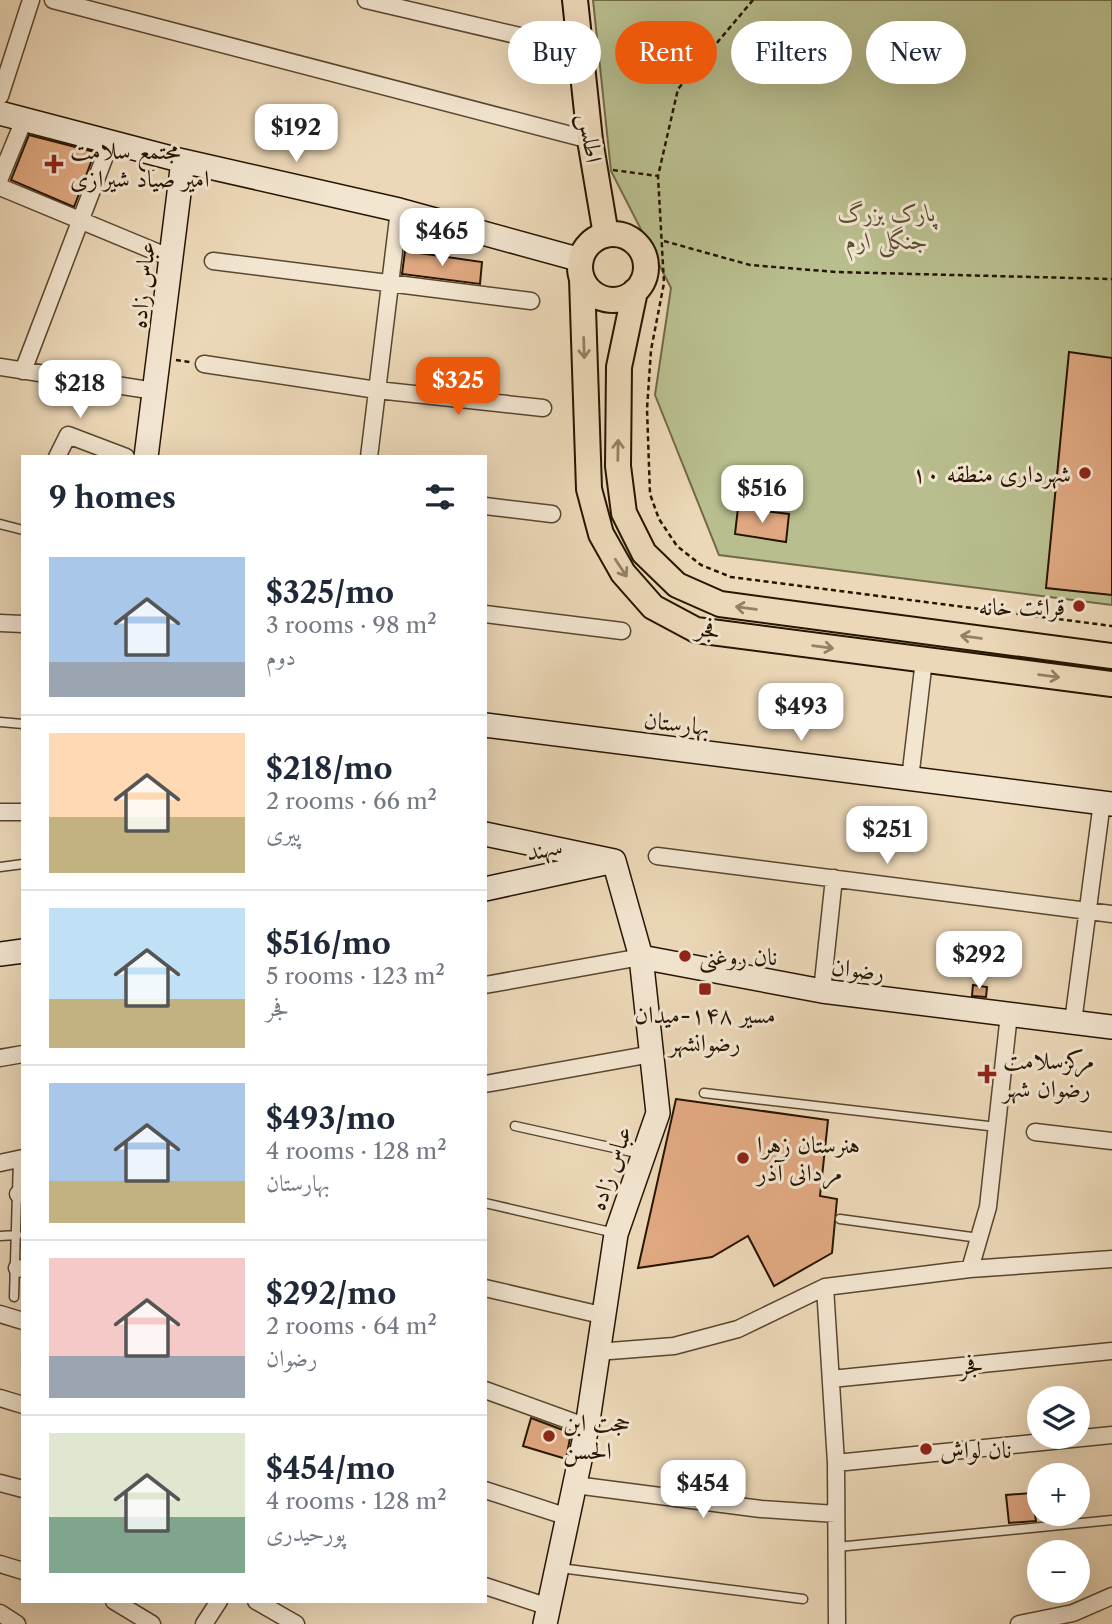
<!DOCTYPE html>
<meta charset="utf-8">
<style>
:root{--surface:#fff;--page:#f6f6f7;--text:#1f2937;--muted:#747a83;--line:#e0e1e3;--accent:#ea580c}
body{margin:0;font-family:"Libre Caslon Text",Amiri,serif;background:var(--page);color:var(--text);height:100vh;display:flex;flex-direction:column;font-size:26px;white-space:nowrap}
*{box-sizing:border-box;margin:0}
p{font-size:23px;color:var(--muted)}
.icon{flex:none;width:38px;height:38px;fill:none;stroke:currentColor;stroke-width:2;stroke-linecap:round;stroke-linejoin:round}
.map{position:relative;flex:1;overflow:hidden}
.details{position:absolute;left:21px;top:455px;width:466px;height:1148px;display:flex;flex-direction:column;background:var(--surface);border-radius:0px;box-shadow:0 7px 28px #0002}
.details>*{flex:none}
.banner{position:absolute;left:508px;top:21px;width:499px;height:63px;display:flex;gap:14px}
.controls{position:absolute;left:1027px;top:1386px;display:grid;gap:14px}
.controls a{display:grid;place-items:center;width:63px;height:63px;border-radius:50%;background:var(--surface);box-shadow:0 7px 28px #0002;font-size:35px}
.price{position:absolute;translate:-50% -60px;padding:0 16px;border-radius:14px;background:#fff;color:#222;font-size:23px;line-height:46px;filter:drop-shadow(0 2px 4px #0008)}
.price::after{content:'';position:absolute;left:50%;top:42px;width:21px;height:16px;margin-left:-10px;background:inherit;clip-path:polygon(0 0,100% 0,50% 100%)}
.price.active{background:var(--accent);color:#fff}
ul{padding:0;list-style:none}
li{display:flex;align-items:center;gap:21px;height:175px;padding:0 28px}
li+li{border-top:2px solid var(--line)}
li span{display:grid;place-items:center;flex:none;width:196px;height:140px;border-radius:0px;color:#555}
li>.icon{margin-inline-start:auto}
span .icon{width:84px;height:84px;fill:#fffc;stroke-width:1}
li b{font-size:30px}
h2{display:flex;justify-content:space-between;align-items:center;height:84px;padding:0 28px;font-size:30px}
.pill{padding:0 24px;border-radius:32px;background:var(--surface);box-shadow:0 7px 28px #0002;font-size:24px;line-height:63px}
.pill.active{background:var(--accent);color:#fff}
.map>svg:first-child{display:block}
.green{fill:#b9be8e;stroke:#706a47;stroke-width:2}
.building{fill:#e0a881;stroke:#261500;stroke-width:2}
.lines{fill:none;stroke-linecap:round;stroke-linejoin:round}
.lane-casing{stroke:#58462e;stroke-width:11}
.street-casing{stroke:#58462e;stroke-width:19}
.secondary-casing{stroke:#261500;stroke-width:26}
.primary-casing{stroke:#261500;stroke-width:28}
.path{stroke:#261500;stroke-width:2.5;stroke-dasharray:5 3.5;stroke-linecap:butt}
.lane{stroke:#f3e6d1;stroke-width:8}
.street{stroke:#f3e6d1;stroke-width:16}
.secondary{stroke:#f3e6d1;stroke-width:23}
.primary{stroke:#ecd8b8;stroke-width:24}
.oneway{stroke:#938065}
.poi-dot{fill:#8f2418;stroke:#f3e6d1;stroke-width:2.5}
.labels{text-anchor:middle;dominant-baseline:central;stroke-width:6;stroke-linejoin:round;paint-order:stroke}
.street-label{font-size:24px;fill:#261500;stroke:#f3e6d1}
.poi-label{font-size:24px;fill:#261500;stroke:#f3e6d1;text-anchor:start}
.park-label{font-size:24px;font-style:italic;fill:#595032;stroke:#f3e6d1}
</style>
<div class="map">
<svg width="1112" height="1624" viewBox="0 0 1112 1624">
<rect width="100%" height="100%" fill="#ecd8b8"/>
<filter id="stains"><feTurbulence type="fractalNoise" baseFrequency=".00286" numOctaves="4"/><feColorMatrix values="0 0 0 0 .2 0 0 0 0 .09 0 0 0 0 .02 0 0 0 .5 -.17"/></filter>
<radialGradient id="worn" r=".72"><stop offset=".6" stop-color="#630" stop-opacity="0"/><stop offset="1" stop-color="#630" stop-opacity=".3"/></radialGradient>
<path class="green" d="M593,0H1112V605L719,555L655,395L671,288L611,171Z"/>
<path class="building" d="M29,135L95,152L74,207L11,180Z
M405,251L482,262L480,284L402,274Z
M1069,352L1112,358V595L1046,588Z
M738,508L789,514L786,542L735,534Z
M973,985L987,987L986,997L972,996Z
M676,1099L828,1120L820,1196L837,1199L832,1253L774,1286L748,1236L712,1257L638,1268Z
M531,1418L571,1433L566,1459L523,1446Z
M1032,1493L1036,1521L1009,1523L1006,1495Z"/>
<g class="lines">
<g class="lane-casing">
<path id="lane" d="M0,524L23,530
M0,722L23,724
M0,867L23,864
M704,1093L997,1127
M515,1126L641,1154
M485,1203L615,1233
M840,1219L979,1238
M0,1236L17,1235
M14,1297L18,1159
M837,1547L1112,1520
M560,1568L803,1599"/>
</g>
<g class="street-casing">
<path id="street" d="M53,0L590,140
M366,0L580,50
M0,96L31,0
M0,178L24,120
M0,187L171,258
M213,261L531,301
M204,364L377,390L543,408
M0,367L142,389
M23,371L110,143
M57,457L68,435L126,457
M369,457L399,210
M485,506L552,514
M485,614L622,631
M0,623L23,624
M910,779L924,660
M0,812H23
M657,856L1112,914
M485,985L641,957
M822,991L834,878
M1073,1022L1102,802
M0,1058L23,1054
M485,1084L652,1054
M1035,1132L1112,1141
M0,1163L23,1158
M18,1194H23
M17,1268L23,1269
M970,1269L988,1207L1009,1014
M825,1287L836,1463L837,1624
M485,1288L601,1315
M0,1314L23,1321
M597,1352L674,1346L738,1329L825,1287L970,1269L1112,1259
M831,1379L1112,1351
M485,1390L587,1427
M0,1398L23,1405
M836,1463L1112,1435
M0,1483L23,1489
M575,1485L761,1509L836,1514
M485,1490L568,1517
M0,1564L23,1571
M485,1586L549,1607
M114,1601L152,1624
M256,1601L296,1624
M0,1613L17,1624
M204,1624L219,1601
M1019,1624L1073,1613L1112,1596"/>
</g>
<g class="secondary-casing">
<path id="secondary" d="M0,113L183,161L399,210L581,260
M146,457L183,161
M485,725L1112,804
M485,834L614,861L641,957L658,1113L616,1234L587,1427L545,1624
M485,889L605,863
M0,954L23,951
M641,957L822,991L1112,1027"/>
</g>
<g class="primary-casing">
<path id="primary" d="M575,0L590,140L606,235
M580 267a33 33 0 1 1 66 0a33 33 0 1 1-66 0Z
M582,279L589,489L601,534L623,573L653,607L696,630L1112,684
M635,291L619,367L618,466L624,513L644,553L677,585L720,604L1112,656"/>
</g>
<path class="path" d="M753,0L678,89L658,176L664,283L651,350L647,409L650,494L659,519L677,546L701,565L731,577L1112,626
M613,170L658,176
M664,241L750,265L836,272L1112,279
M176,360L190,362"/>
<use href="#lane" class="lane"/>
<use href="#street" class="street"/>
<use href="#secondary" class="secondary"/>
<use href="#primary" class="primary"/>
</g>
<defs><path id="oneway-shaft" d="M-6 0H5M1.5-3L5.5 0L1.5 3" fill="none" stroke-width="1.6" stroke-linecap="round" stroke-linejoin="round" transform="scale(1.75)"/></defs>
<g class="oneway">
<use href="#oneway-shaft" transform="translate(584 348) rotate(88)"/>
<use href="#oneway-shaft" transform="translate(618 450) rotate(-89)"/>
<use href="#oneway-shaft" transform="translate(621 568) rotate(57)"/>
<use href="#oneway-shaft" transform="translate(746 608) rotate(-173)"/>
<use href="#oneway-shaft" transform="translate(971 637) rotate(-172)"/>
<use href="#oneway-shaft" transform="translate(823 647) rotate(8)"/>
<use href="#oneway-shaft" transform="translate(1049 676) rotate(7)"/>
</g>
<g class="poi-dot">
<path d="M50.5 153.5h7v7h7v7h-7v7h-7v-7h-7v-7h7z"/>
<circle cx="1085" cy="473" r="7"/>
<circle cx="1079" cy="606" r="7"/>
<circle cx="685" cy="956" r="7"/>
<rect x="698" y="982" width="14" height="14" rx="3.5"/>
<path d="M983.5 1063.5h7v7h7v7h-7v7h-7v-7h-7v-7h7z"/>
<circle cx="743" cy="1158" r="7"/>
<circle cx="549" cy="1436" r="7"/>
<circle cx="926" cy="1449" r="7"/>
</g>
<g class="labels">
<g class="street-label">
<text transform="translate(591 138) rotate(82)">اطلس</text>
<text transform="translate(142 285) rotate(-84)">عباس زاده</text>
<text transform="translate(709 629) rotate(13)">فجر</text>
<text transform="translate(677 723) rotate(7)">بهارستان</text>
<text transform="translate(544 849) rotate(-12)">سهند</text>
<text transform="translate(858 969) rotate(7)">رضوان</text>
<text transform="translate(610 1168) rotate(-71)">عباس زاده</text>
<text transform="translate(971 1365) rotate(-6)">فجر</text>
</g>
<g class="poi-label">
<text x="70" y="150">مجتمع سلامت<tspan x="70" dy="28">امیر صیاد شیرازی</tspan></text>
<text x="1071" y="473" text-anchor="end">شهرداری منطقه ۱۰</text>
<text x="1065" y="606" text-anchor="end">قرائت خانه</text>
<text x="699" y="956">نان روغنی</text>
<text x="705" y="1014" text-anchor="middle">مسیر ۱۴۸-میدان<tspan x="705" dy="28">رضوانشهر</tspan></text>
<text x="1003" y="1060">مرکزسلامت<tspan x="1003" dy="28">رضوان شهر</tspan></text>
<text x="757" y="1144">هنرستان زهرا<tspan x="757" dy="28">مردانی آذر</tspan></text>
<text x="563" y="1422">حجت ابن<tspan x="563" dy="28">الحسن</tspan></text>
<text x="940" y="1449">نان لواش</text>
</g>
<g class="park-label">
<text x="887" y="212">پارک بزرگ<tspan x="887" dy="28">جنگلی ارم</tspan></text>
</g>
</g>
<rect width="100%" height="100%" filter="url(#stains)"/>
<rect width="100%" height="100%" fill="url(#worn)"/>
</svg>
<div class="controls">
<a><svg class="icon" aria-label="layers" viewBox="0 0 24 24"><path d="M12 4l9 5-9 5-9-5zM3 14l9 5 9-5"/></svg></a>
<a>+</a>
<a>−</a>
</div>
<b class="price" style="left:296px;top:164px">$192</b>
<b class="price" style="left:442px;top:268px">$465</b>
<b class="price active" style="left:458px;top:417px">$325</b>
<b class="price" style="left:80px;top:420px">$218</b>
<b class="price" style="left:762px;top:525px">$516</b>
<b class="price" style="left:801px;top:743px">$493</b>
<b class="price" style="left:887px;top:866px">$251</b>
<b class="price" style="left:979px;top:991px">$292</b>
<b class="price" style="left:703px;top:1520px">$454</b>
<div class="banner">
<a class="pill">Buy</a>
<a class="pill active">Rent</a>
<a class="pill">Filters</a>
<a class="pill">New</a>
</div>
<section class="details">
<h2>9 homes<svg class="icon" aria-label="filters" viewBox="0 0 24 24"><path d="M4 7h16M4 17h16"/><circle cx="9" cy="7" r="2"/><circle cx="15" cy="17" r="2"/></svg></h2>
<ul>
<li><span style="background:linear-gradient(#a9c7e8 75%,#9aa5b1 0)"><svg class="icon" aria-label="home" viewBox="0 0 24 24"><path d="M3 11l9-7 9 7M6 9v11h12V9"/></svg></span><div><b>$325/mo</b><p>3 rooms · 98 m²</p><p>دوم</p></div></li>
<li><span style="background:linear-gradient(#ffd9b3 60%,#c2b280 0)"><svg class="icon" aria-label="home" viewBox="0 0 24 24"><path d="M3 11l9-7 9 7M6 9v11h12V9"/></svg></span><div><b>$218/mo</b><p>2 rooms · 66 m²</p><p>پیری</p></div></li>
<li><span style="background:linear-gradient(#bfe0f5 65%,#c2b280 0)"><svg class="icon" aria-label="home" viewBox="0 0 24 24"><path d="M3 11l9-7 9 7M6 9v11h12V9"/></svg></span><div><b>$516/mo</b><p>5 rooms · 123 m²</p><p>فجر</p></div></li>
<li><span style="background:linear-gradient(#a9c7e8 70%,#c2b280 0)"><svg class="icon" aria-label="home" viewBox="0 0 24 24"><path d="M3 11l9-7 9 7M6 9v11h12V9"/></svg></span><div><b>$493/mo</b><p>4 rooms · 128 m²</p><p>بهارستان</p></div></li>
<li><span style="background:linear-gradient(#f6c9c9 70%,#9aa5b1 0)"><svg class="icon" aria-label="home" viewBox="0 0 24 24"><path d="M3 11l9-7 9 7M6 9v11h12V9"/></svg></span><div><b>$292/mo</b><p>2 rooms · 64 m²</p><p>رضوان</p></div></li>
<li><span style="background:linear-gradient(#dfe7d0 60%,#7fa58c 0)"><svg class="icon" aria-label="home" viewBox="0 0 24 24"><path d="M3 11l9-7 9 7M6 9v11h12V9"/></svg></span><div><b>$454/mo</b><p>4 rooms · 128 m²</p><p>پورحیدری</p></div></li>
</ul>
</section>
</div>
